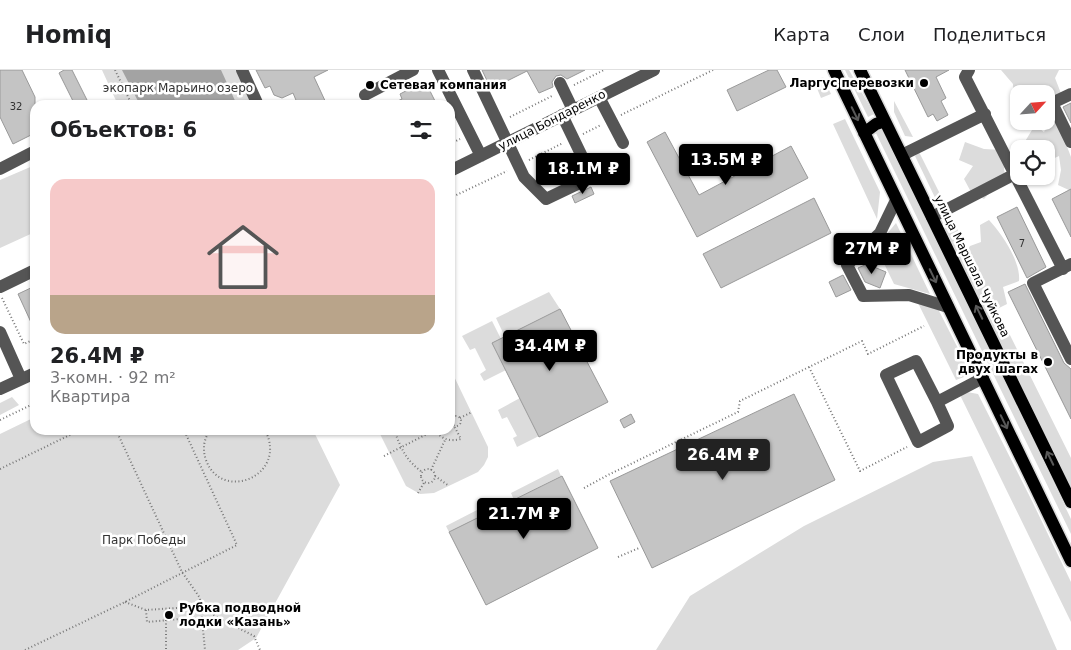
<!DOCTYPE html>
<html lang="ru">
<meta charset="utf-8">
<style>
:root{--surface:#fff;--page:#f2f2f2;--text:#202124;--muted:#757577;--line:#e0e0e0;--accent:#000}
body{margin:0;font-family:"DejaVu Sans",sans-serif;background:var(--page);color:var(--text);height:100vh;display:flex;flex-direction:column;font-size:19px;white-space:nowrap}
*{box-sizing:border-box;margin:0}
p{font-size:16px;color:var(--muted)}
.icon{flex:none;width:28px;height:28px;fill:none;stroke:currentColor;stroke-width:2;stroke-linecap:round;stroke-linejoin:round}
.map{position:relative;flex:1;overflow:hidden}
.sheet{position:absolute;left:30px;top:30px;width:425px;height:335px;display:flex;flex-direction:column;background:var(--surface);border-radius:15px;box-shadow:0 1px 4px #0004}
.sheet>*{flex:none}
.needle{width:32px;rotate:64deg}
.controls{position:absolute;left:1010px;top:15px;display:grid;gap:10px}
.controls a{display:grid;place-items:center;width:45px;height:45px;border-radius:10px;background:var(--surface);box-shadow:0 1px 4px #0004;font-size:25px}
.price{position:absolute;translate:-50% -42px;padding:0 11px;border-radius:5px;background:var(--accent);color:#fff;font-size:16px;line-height:32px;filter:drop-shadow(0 1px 2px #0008)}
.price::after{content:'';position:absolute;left:50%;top:30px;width:15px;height:11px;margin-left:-8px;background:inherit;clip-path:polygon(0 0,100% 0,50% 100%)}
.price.selected{background:#222;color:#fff}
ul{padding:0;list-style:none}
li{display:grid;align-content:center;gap:10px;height:265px;padding:0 20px}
li span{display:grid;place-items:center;height:155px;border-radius:15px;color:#555}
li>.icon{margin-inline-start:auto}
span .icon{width:90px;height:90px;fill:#fffc;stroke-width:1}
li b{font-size:21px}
h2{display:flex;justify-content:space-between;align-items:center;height:60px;padding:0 20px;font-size:21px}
header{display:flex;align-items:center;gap:30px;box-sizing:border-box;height:70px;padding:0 25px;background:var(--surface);border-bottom:1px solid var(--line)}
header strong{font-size:24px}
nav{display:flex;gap:28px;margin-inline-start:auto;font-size:18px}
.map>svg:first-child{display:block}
.green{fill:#dcdcdc}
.water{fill:#a3a3a3}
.building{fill:#c4c4c4;stroke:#999}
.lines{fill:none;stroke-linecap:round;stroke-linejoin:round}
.major-casing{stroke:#dbdbdb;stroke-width:15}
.path{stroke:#777;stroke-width:2;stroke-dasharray:1 2.5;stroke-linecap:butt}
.minor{stroke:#555;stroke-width:12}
.major{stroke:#000;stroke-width:12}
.oneway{stroke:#595959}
.poi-dot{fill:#000;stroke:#fff;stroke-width:2}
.labels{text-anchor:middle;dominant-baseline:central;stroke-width:5;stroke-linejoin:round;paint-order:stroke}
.number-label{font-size:10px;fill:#313131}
.poi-label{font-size:12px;font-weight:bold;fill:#000;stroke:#fff;text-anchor:end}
.park-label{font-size:12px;fill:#333;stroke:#fff}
.street-label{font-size:12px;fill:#000;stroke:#fff}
</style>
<header>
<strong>Homiq</strong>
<nav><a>Карта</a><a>Слои</a><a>Поделиться</a></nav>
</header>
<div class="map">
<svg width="1071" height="580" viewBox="0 0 1071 580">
<rect width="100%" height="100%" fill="#fff"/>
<path class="green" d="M102,0H237L254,35H118Z
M845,0H849L874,44L868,47Z
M1001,0H1059L1055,8L1062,26L1050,32L1071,87V121L1058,115L1061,100L1059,86L1046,92V79L1021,78L1035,55L1044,62L1053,42L1046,40V24H1019V38L1014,34L1013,14Z
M823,7L831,24L821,28L814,11Z
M894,31L913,67L905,66L894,42Z
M845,49L880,122L877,149L833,54Z
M881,56L1071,449V464L874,59Z
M965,72L984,79L1003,80L1008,88L1004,99L1006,110L996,116L984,129L971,122L964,109L973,96L959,90Z
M919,82L946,136L940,138L915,86Z
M35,95V162L0,178V110Z
M989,150C1002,164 1021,192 1019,211L1003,217L1007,234L997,239L1071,388V418L943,155L953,151L968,180L970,176L981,172L980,155Z
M896,153L930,224L894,214L876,177Z
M549,222L560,239L505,267L496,248Z
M918,233L938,239L967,296L964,307L956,310Z
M492,251L501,269L506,300L484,311L480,304L486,300L475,278L470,280L462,266Z
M450,298L488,377V387L484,395L478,402L434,423L420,424L406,416L378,360H450Z
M967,322L978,324L1032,431L1071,512V552L960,325Z
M12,327L19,335L0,345V333Z
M520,328L539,366L517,377L513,368L517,366L507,347L502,349L498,340Z
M35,347V360H313L340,415L256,568L238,580H0V364Z
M972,386L1057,580H656L690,526L804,456L933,392Z
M558,399L561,406L514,430L511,423Z
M479,439L482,446L449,462L446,456Z"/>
<path class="water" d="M122,0H221L237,35H140Z"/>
<path class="building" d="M0,0H22L35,27V63L13,74L0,47Z
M64,0H72L88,32L82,35H75L59,3Z
M256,0H328L314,7L327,35H298L293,23L282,28L274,25L270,16L265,18Z
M482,0H585L567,9L561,5L556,6L552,12L553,17L539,23L527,1L491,19Z
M769,0H777L786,17L737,41L727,20Z
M905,0H949L936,7L946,28L941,31L948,45L937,51L933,44L928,47Z
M425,11L437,35H389L402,29L400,24Z
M1071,33V53L1063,37Z
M665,62L699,125L791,76L808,108L697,167L647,72Z
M591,117L594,124L575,133L572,126Z
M1071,119V167L1052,129Z
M814,128L831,163L721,218L703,184Z
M1017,137L1046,197L1027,208L997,147Z
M867,194L886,202L880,218L865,212L858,198Z
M843,205L851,220L836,227L829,212Z
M1025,214L1064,293L1071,299V349L1008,222Z
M35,216V261L18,224Z
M560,239L573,264L579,261L590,283L584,286L608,332L539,367L492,273Z
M794,324L835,410L652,498L610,411Z
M631,344L635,352L624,358L620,350Z
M562,406L598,478L486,535L449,462Z"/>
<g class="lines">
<g class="major-casing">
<path id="major" d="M834,0L1071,491
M860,0L1071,432
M864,63L876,54L885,51"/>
</g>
<path class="path" d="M115,0L132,35
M574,15L604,0
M621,45L713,0
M510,47L552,26
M583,64L601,55
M450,74L460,69
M529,90L563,73
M450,128L507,101
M2,228L24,274L35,269
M809,297L860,401L907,377
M451 351a5 5 0 1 1 10 0a5 5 0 1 1-10 0Z
M460,348L472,342
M0,350L35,333
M116,360L182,502L200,528L205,580
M210,360C204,369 202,379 206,390C221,433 289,406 265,360
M394,360C402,380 405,389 422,402
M435,360C441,369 450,372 461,369L454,356
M384,386L435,360
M0,399L80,360
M421 406a7 7 0 1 1 14 0a7 7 0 1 1-14 0Z
M431,400L445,370
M435,406L449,416
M584,418L608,405L738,342L740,331L862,271L868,284L924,256
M418,423L425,411
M618,487L639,478
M125,532L146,540L190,537L191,548L147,552L146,540
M202,537L215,546L254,566L260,580
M166,550V580
M25,580L125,532L237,475L184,360"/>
<path class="minor" d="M242,0L258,35
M438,0L481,86
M473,0L524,107L546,129L592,107L562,45
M969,0L965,7L1063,199
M560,13L573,40
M1071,24L1052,33L1071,72
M365,25L413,0
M599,27L623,73
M902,85L985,44
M0,99L35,81
M450,101L654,0
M896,130L880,163L847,195L863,226L909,225L948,237
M932,147L1015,104
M1071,194L1033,213L1071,289
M0,217L35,200
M0,262L21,309
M0,319L35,303
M937,332L948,356L918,372L886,305L916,291L937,332L983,308"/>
<use href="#major" class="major"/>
</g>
<defs><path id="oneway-shaft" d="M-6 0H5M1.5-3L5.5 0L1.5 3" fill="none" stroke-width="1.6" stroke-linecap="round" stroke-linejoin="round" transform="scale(1.25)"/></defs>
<g class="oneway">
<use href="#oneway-shaft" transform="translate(855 44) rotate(64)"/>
<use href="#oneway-shaft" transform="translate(933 206) rotate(64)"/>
<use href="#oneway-shaft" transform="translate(979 242) rotate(-116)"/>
<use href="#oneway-shaft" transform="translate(1004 352) rotate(64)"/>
<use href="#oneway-shaft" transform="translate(1050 388) rotate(-116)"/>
</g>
<g class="poi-dot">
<circle cx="924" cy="13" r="5"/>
<circle cx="370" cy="15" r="5"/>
<circle cx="1048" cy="292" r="5"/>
<circle cx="169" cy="545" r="5"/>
</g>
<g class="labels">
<g class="number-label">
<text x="16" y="36">32</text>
<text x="1022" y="173">7</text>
</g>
<g class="poi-label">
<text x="914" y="13">Ларгус перевозки</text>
<text x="380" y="15" text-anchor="start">Сетевая компания</text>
<text x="1038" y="285">Продукты в<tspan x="1038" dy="14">двух шагах</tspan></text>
<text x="179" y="538" text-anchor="start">Рубка подводной<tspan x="179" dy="14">лодки «Казань»</tspan></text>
</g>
<g class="park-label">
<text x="178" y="18">экопарк Марьино озеро</text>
<text x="144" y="470">Парк Победы</text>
</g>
<g class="street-label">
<text transform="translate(552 50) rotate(-27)">улица Бондаренко</text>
<text transform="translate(972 196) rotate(64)">улица Маршала Чуйкова</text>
</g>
</g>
</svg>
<div class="controls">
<a><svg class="needle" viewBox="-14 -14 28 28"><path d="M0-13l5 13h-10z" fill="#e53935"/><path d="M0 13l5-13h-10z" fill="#757577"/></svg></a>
<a><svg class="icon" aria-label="locate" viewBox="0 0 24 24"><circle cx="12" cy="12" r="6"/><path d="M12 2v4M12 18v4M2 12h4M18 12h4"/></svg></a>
</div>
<b class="price" style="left:726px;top:116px">13.5M ₽</b>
<b class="price" style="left:583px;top:125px">18.1M ₽</b>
<b class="price" style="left:872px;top:205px">27M ₽</b>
<b class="price" style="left:550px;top:302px">34.4M ₽</b>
<b class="price selected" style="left:723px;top:411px">26.4M ₽</b>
<b class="price" style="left:524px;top:470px">21.7M ₽</b>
<section class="sheet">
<h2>Объектов: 6<svg class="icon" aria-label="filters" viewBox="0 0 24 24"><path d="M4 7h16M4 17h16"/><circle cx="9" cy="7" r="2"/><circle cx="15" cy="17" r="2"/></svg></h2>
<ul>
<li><span style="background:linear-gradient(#f6c9c9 75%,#b9a48a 0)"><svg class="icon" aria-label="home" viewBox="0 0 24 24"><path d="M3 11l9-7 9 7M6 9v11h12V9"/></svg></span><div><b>26.4M ₽</b><p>3-комн. · 92 m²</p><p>Квартира</p></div></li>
</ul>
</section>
</div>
